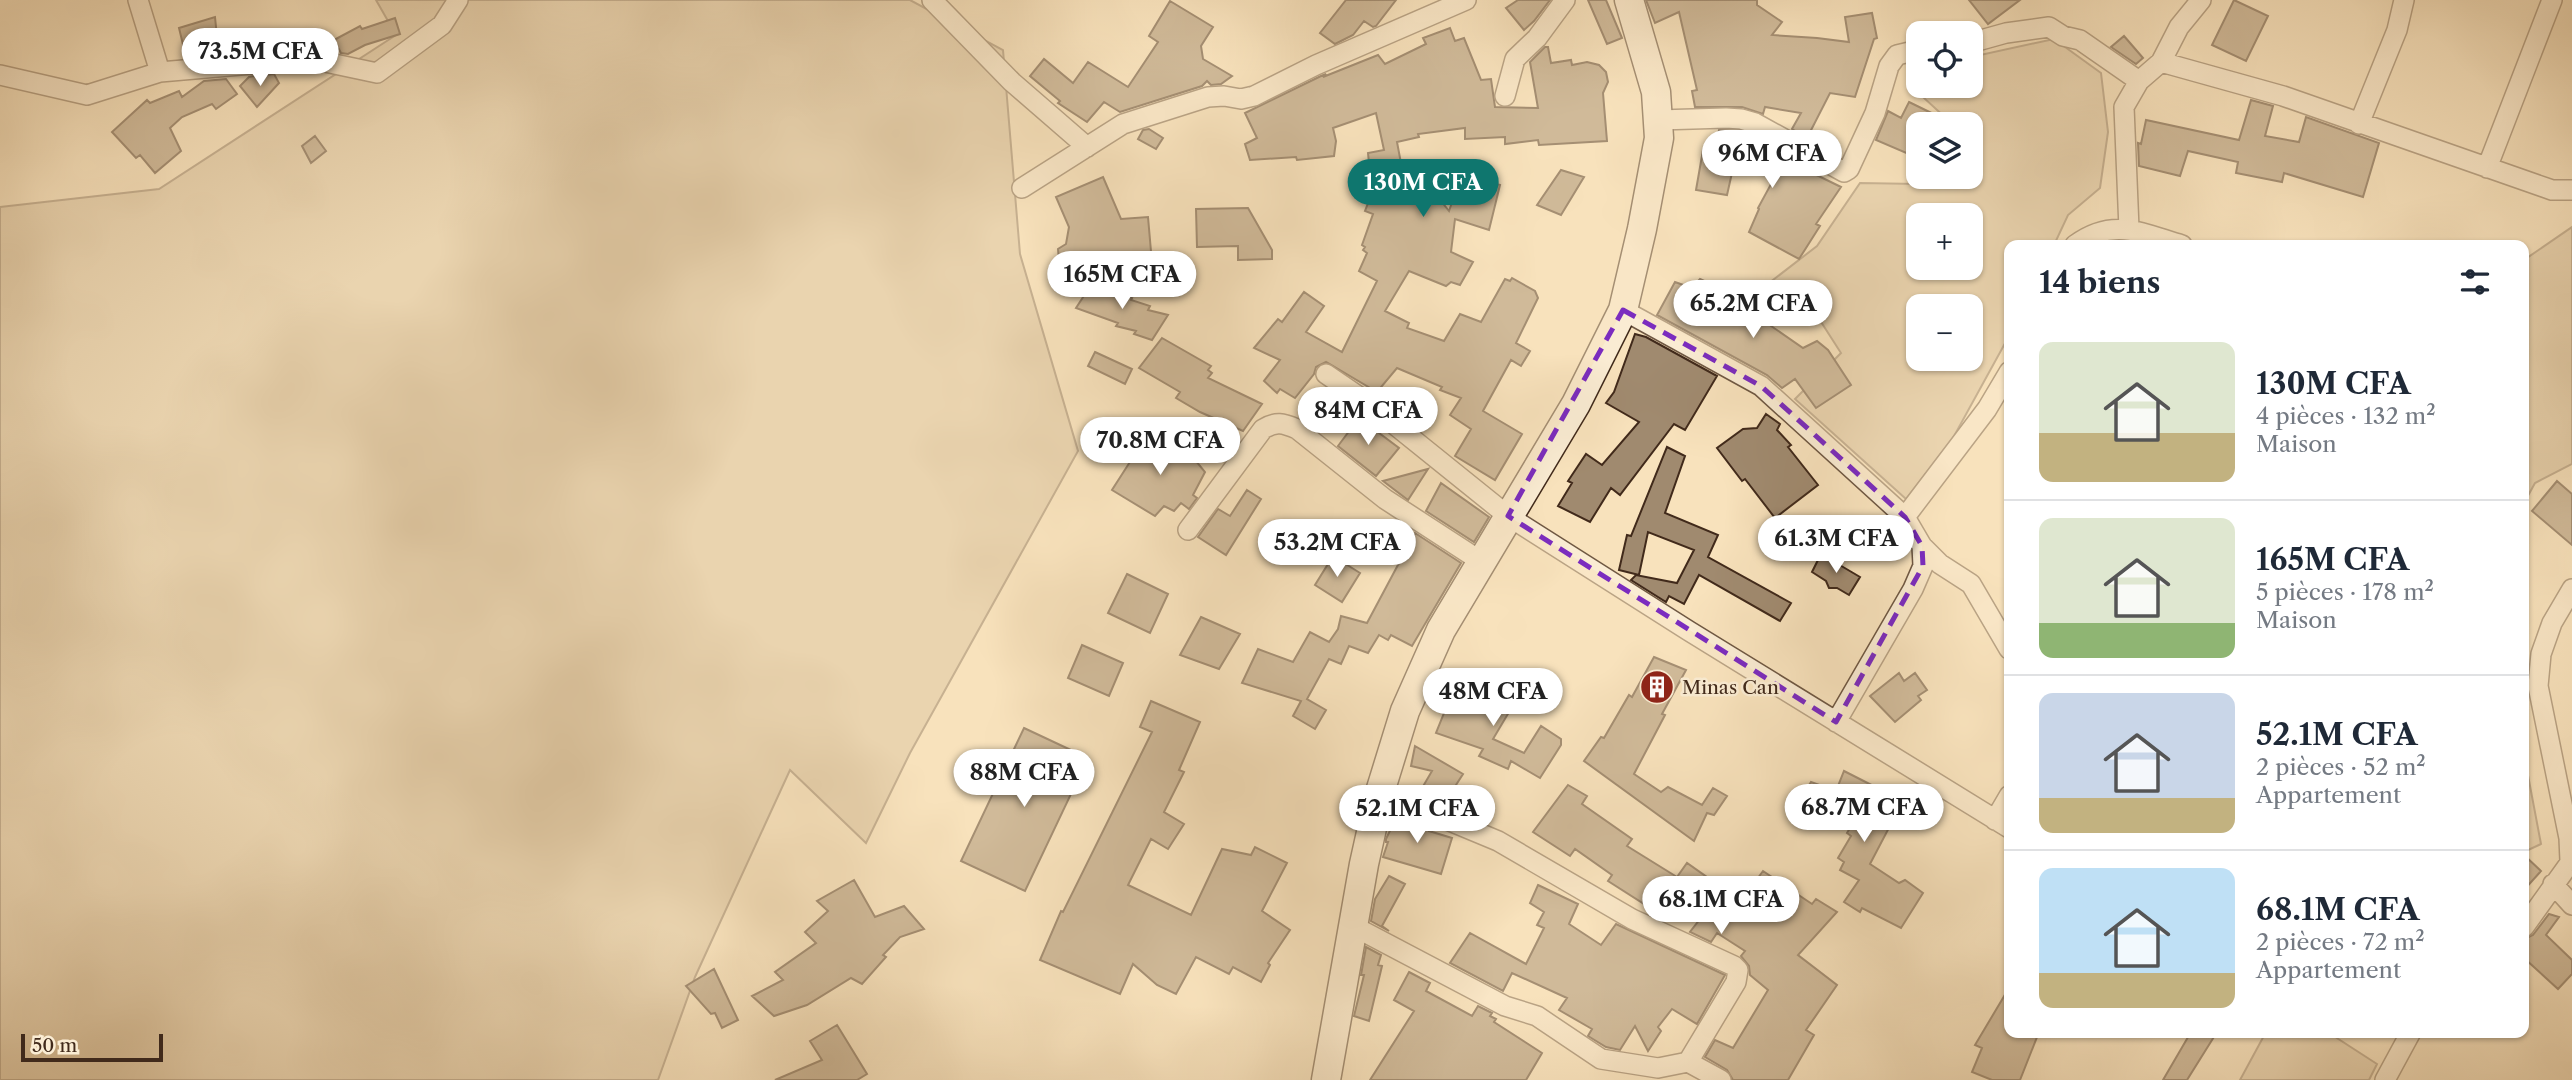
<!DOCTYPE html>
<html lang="fr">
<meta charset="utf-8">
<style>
:root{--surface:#fff;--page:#f2f2f3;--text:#1f2937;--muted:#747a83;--line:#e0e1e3;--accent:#0f766e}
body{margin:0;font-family:"Libre Caslon Text",serif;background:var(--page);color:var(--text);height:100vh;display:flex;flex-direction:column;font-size:26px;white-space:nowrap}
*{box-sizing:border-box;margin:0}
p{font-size:23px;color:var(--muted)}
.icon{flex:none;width:38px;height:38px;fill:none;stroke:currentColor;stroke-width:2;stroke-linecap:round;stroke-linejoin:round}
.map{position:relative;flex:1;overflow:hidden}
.details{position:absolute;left:2004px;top:240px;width:525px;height:798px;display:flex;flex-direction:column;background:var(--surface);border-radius:14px;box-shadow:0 2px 5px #0004}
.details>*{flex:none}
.tools{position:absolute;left:1906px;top:21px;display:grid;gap:14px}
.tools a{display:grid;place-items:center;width:77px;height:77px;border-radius:14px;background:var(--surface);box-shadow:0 2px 5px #0004;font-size:35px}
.scale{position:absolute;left:21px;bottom:18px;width:142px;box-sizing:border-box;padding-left:7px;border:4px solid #412a1b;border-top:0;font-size:19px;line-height:24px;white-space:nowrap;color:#412a1b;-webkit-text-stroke:5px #faecd3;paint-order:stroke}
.price{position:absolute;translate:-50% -60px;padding:0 16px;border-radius:24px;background:#fff;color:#222;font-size:23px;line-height:46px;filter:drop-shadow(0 2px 4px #0008)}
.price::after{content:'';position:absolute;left:50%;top:42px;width:21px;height:16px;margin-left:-10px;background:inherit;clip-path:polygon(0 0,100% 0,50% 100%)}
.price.on{background:var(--accent);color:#fff}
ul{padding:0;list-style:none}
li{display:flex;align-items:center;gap:21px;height:175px;padding:0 35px}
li+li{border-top:2px solid var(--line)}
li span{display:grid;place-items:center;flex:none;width:196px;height:140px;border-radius:14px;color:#555}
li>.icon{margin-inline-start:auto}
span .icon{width:84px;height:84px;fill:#fffc;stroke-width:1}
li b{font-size:30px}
h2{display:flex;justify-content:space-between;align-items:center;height:84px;padding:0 35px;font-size:30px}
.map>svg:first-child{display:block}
.green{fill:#d9c3a1;stroke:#8d765e;stroke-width:2;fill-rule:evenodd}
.building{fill:#a08a6f;stroke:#412a1b;stroke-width:2}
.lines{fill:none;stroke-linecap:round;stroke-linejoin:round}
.minor-casing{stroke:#6f5843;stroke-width:22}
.secondary-casing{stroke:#412a1b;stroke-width:31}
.minor{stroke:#faecd3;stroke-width:19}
.secondary{stroke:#faecd3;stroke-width:28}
.marked{fill:none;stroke:#7b2cbf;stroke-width:5;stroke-dasharray:14 9;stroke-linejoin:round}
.labels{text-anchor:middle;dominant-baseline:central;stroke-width:5;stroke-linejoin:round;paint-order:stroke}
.poi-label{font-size:19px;fill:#412a1b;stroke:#faecd3;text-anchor:start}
</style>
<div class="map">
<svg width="2572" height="1080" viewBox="0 0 2572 1080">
<rect width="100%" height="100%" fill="#f8e2bc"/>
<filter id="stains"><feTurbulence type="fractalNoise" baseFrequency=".00286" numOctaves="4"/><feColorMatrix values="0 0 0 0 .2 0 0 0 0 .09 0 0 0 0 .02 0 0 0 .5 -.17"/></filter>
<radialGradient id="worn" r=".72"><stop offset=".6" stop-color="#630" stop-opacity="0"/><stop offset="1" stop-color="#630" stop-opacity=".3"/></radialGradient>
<path class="green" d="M376,0H910L1003,50L1020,254L1078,451L910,753L866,843L790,770L695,977L658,1080H0V207L159,189L396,35Z
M2054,39L2101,73L2108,132L2100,188L2068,215L2054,245H2009V336L1953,438L1906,499L1795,399L1841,353L1814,311L1773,280L1817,246L1860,183L1918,184L1921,177H1970V124H1946L1948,120L1912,87L1918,80V86H1970L1971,57ZM1918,215H1970V268H1918ZM1918,306H1970V359H1918Z
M2572,227V464L2535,483L2524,503V260Z
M2524,717L2527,770L2541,844L2524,852Z
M2266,1032L2329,1033L2377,1064L2369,1080H2240Z"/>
<path class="building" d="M1346,0H1396L1376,26L1373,27L1364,21L1353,35L1335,44L1320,33Z
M1518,0H1550L1534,21L1524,30L1506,8Z
M1588,0H1606L1622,38L1607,44Z
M1646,0H1757V5L1782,22L1772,35L1817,38L1849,42L1845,17L1872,13L1877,38L1874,39L1855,97L1830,93L1807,138L1792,129L1801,113L1765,107L1763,114L1742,107H1695L1692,91L1697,90L1679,12L1655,23Z
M1969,0H2020L1988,24Z
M2234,0L2268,16L2246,61L2212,45Z
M1170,1L1213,27L1201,46L1203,59L1232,76L1221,84L1211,85L1207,81L1202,86L1120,112L1104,102L1087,122L1058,103L1060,101L1030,76L1044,59L1073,83L1088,62L1128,87L1158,42L1149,36Z
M215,17L218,47L186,57L179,28Z
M395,18L400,34L365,45L348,54L341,53L334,40L360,26L362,29Z
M1450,28L1455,41L1464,38L1481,80L1491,79L1495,107L1538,108L1530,62L1545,47H1548L1551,63L1571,60L1572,65L1587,62L1599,65L1606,72L1608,82L1603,93L1607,141L1539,145L1538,140L1505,144V137L1465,139V128L1418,134L1419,137L1397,142L1403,174L1426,182L1449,211L1462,174L1500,185L1489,230L1455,219L1451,252L1473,262L1460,285L1451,282L1446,286L1409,271L1385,311L1409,323L1407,328L1444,341L1460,314L1481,322L1505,279L1510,281L1512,278L1535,291L1538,298L1516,343L1530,351L1521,366L1511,360L1483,411L1522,434L1495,480L1455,456L1471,429L1450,415L1461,398L1440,390L1442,387L1397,368L1377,392L1326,362L1316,367L1314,374L1295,398L1280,389L1277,393L1264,381L1280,360L1254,348L1278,319L1282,322L1304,292L1324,306L1306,332L1342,352L1377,281L1359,271L1367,253L1363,250L1365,247L1362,245L1373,214L1365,211L1372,193L1368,153L1384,150L1376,113L1333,128L1336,141L1334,156L1297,160L1296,157L1250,160L1245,144L1257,138L1245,113L1321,76L1326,74L1323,77L1378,55L1385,64L1426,44L1423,38Z
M2124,36L2143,58L2136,64L2111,47Z
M274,74L279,83L257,107L240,86L249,77L254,76L259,79L265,75Z
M226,79L237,94L216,109L212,104L182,117L170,128L181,151L155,173L140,155L136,158L112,132L147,100L150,103L179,91L182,97L204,81Z
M2251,100L2273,106L2265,136L2299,142L2306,117L2379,143L2363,197L2284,173L2282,182L2236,173L2238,162L2188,151L2180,176L2139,166L2138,143L2141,144L2146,120L2239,140Z
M1909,102L1954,124H1918V158L1876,140L1888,111L1901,118Z
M1149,129L1163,138L1156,149L1138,139L1143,130Z
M1719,130L1739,131L1750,134L1800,162L1798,166L1841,187L1816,224L1820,226L1799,259L1749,232L1759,209L1758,208L1776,175L1736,155L1727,195L1696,190L1703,150L1713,157Z
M315,136L326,151L311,163L302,146Z
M1561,170L1584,177L1561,215L1537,205Z
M1103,177L1121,219L1148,217L1152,263H1105L1108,258L1059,261L1058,249L1066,244L1069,227L1056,197Z
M1248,208L1272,250V259L1238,260V246L1197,247L1196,209Z
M1700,279L1749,302L1745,308L1803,348L1817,341L1828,350L1851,385L1816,408L1795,379L1782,388L1767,375L1657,315L1675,282L1692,288Z
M1093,282L1114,289L1112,292L1132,298L1131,300L1150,306L1148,310L1168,315L1152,340L1134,334L1136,331L1116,326L1118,323L1076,308Z
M1635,334L1646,337L1717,376L1685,430L1674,424L1620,495L1611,488L1590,522L1558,506L1572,483L1568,481L1586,454L1602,465L1639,422L1606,403L1614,392Z
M1162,338L1211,366L1208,370L1212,373L1208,378L1262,404L1243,431L1200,412L1176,398L1180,392L1139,368Z
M1095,352L1132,369L1125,384L1088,366Z
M1766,414L1780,424L1777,430L1791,445L1788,447L1818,485L1775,518L1745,479L1742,481L1717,448L1743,429L1757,428Z
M1359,418L1399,448L1376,476L1338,446Z
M1139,438L1172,441L1185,448L1178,460L1196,461L1205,472L1193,495L1197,498L1189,509L1181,503L1174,511L1164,506L1155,516L1112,490L1137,451Z
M1667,447L1685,456L1665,513L1718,535L1708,557L1791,603L1780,621L1699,575L1684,604L1669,596L1666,602L1631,580L1636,575L1677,583L1694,550L1648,532L1639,575L1619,570L1627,535L1631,536Z
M1428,469L1408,500L1383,481Z
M2557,481L2572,494V545L2532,511Z
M1441,483L1489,517L1474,542L1426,511Z
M1247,490L1261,499L1226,555L1198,537L1218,509L1230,516Z
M1415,533L1461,563L1412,646L1391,635L1388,640L1379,635L1368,653L1349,646L1341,664L1329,659L1307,699L1326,710L1315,729L1293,716L1301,701L1242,683L1258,649L1293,662L1310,632L1329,642L1338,629L1341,616L1367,623Z
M1821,554L1860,577L1849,595L1837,588H1829L1826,581L1812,572Z
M1333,556L1360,573L1342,602L1315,585Z
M1127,574L1168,594L1150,633L1108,613Z
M1201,617L1240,634L1219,669L1180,655Z
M1082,645L1123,663L1109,696L1068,678Z
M1654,657L1686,670L1662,714L1665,715L1634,774L1661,792L1668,787L1702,805L1713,788L1727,796L1714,815L1707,813L1694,841L1584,761L1601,737L1604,738L1629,695L1632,697Z
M1899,673L1904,681L1915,673L1927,690L1918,696L1921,700L1895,722L1870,696Z
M1459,676L1515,702L1493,739L1524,753L1541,726L1561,739V745L1540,778L1511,761L1508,769L1479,756L1483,749L1436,733Z
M1151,701L1200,722L1179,770L1184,772L1164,812L1184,824L1168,849L1151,839L1128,885L1191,915L1222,849L1251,855L1255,847L1287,863L1262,911L1290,930L1268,963L1270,965L1261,982L1233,967L1229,974L1196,957L1176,994L1157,985L1133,964L1120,994L1040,960L1061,911L1063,912L1152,732L1140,727Z
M1024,728L1088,758L1025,891L961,861Z
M1415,746L1463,774L1443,805L1418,795L1432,771L1411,766Z
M1844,771L1903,801L1870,864L1899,883L1905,880L1923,893L1901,928L1862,908L1860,912L1844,902L1859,880L1840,870L1844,862L1838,858L1851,836L1847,833L1850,828L1796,807L1811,782L1836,791Z
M1568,785L1587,796L1582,804L1632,839L1627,846L1677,877L1687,863L1741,901L1763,871L1812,904L1816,899L1837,912L1798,955L1837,985L1806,1030L1814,1035L1788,1080H1733L1727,1070L1705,1057L1715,1040L1733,1048L1768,990L1750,975L1749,966L1741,956L1745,951L1717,933L1711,942L1690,932L1700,919L1663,892L1652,909L1608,881L1612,875L1575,849L1570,856L1533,832Z
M1397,816L1405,818L1406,816L1431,826L1429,831L1452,838L1441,874L1383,857L1388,842H1386V839Z
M2524,855L2541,871L2524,890Z
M1389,876L1405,884L1382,926L1389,931L1371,921L1375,899Z
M854,880L875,917L904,906L924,929L900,937L883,955L886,957L862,984L851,978L807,1005L774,1016L752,996L783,980L775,972L816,943L805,932L828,911L817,901Z
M1538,885L1578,904L1569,924L1601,945L1616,924L1725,975L1697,1024L1672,1009L1658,1027L1661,1031L1648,1051L1635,1026L1620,1050L1606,1047L1588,1036L1592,1029L1559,1010L1567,998L1512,973L1503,991L1450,963L1470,933L1526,964L1544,928L1537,925L1544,912L1530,903Z
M2549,914L2559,917L2546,935L2572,960V974L2558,989L2524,958V939L2533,935Z
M1366,947L1381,955L1378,965L1382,966L1369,1021L1354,1016L1364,975H1361Z
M714,969L738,1020L722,1028L715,1013L711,1014L686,986Z
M1409,972L1430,983L1426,991L1472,1016L1478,1006L1492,1013L1490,1016L1496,1019L1494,1022L1542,1053L1526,1080H1370L1414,1011L1394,1000Z
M2009,988V1032H2039L2020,1080H1992L1972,1072L1982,1048L1975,1045Z
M837,1025L867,1074L857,1080H775L822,1060L810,1041Z
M2191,1032H2217L2187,1080H2163Z"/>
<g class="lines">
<g class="minor-casing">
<path id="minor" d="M138,0L160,72
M932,0L1012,82L1087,147
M1970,43L2006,33L2049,27L2063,36L2080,40L2139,81
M2161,62L2179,27L2201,0
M0,75L87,95L160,72L311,59L377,73L442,25L458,0
M1505,96L1515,59L1537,38L1565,0
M1659,120L1726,118L1741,119L1755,123L1844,172L1849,169L1875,113L1889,66L1897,55L1918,50
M2359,124L2397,30L2404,0
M2487,168L2552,0
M1022,188L1123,124L1208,97L1224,96L1241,99L1254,96L1316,65L1466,0
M2129,229L2124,107L2139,81L2161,62L2283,96L2552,190H2572
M2075,245C2113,217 2141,233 2182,245
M1623,310L1761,386L1905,517L1922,546L1923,566L1913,589L1836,722
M1326,374L1364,400L1508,516L1689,631L2009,828
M1905,517L1987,409L2009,372
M1188,530L1263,429C1276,421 1283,423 1297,429L1385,499L1482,562
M1922,546L1940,564L1971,584L2009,649
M1380,792L1498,841L1632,919L1734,966L1738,970L1736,982L1688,1062
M1995,820L2009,796
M2570,861L2569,838L2538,686L2541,654L2552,623L2572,589
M2553,884L2572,905
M1353,926L1505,1006L1537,1016L1601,1059L1658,1068L1688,1062L1721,1080
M2524,927L2572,860
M2385,1080L2411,1032"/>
</g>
<g class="secondary-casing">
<path id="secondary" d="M1326,1080L1364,864L1380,792L1405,711L1441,630L1576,404L1623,310L1642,229L1659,138L1656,92L1629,0"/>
</g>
<use href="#minor" class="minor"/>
<use href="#secondary" class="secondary"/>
</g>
<path d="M0 0H2572V1080H0ZM1623,310L1761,386L1905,517L1922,546L1923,566L1836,722L1508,516Z" fill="#f8e2bc" fill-opacity=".55" fill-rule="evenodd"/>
<path class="marked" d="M1623,310L1761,386L1905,517L1922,546L1923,566L1836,722L1508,516Z"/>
<defs>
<g id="building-disc" transform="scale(1.75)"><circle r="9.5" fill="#8f2418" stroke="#faecd3"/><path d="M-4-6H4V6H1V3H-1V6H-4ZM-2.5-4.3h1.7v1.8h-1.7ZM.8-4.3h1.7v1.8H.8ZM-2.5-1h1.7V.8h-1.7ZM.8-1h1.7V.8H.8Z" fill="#fff"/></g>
</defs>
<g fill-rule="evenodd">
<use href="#building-disc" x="1657" y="687"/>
</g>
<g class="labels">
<g class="poi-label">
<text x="1682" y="687">Minas Can</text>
</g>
</g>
<rect width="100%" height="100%" filter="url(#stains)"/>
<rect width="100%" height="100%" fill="url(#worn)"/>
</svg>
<div class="tools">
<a><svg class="icon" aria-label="locate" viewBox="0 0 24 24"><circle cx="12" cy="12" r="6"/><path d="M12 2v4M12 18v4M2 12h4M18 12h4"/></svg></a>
<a><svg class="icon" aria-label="layers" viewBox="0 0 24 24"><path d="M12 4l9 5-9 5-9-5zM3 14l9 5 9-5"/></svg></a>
<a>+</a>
<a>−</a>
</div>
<div class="scale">50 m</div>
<b class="price" style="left:260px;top:88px">73.5M CFA</b>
<b class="price" style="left:1772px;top:190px">96M CFA</b>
<b class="price on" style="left:1423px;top:219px">130M CFA</b>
<b class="price" style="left:1122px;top:311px">165M CFA</b>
<b class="price" style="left:1753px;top:340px">65.2M CFA</b>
<b class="price" style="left:1368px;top:447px">84M CFA</b>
<b class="price" style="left:1160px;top:477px">70.8M CFA</b>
<b class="price" style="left:1836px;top:575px">61.3M CFA</b>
<b class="price" style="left:1337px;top:579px">53.2M CFA</b>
<b class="price" style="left:1493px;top:728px">48M CFA</b>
<b class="price" style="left:1024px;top:809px">88M CFA</b>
<b class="price" style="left:1864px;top:844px">68.7M CFA</b>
<b class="price" style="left:1417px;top:845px">52.1M CFA</b>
<b class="price" style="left:1721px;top:936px">68.1M CFA</b>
<section class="details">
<h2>14 biens<svg class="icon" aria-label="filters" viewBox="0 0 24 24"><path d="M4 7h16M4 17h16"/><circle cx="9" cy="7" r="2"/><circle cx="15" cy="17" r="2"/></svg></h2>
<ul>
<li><span style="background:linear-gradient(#dfe7d0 65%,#c2b280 0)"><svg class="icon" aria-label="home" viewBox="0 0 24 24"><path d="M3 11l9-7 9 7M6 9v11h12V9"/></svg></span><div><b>130M CFA</b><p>4 pièces · 132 m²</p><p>Maison</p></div></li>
<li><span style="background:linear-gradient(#dfe7d0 75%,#8fb573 0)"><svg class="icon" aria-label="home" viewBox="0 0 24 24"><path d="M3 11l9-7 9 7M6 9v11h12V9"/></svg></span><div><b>165M CFA</b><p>5 pièces · 178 m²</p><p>Maison</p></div></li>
<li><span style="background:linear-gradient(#c9d6e8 75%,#c2b280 0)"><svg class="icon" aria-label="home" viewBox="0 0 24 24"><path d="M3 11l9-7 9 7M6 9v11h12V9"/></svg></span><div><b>52.1M CFA</b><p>2 pièces · 52 m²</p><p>Appartement</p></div></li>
<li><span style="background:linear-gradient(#bfe0f5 75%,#c2b280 0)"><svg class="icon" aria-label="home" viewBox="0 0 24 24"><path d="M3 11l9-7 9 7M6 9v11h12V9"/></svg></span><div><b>68.1M CFA</b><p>2 pièces · 72 m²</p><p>Appartement</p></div></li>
</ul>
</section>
</div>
